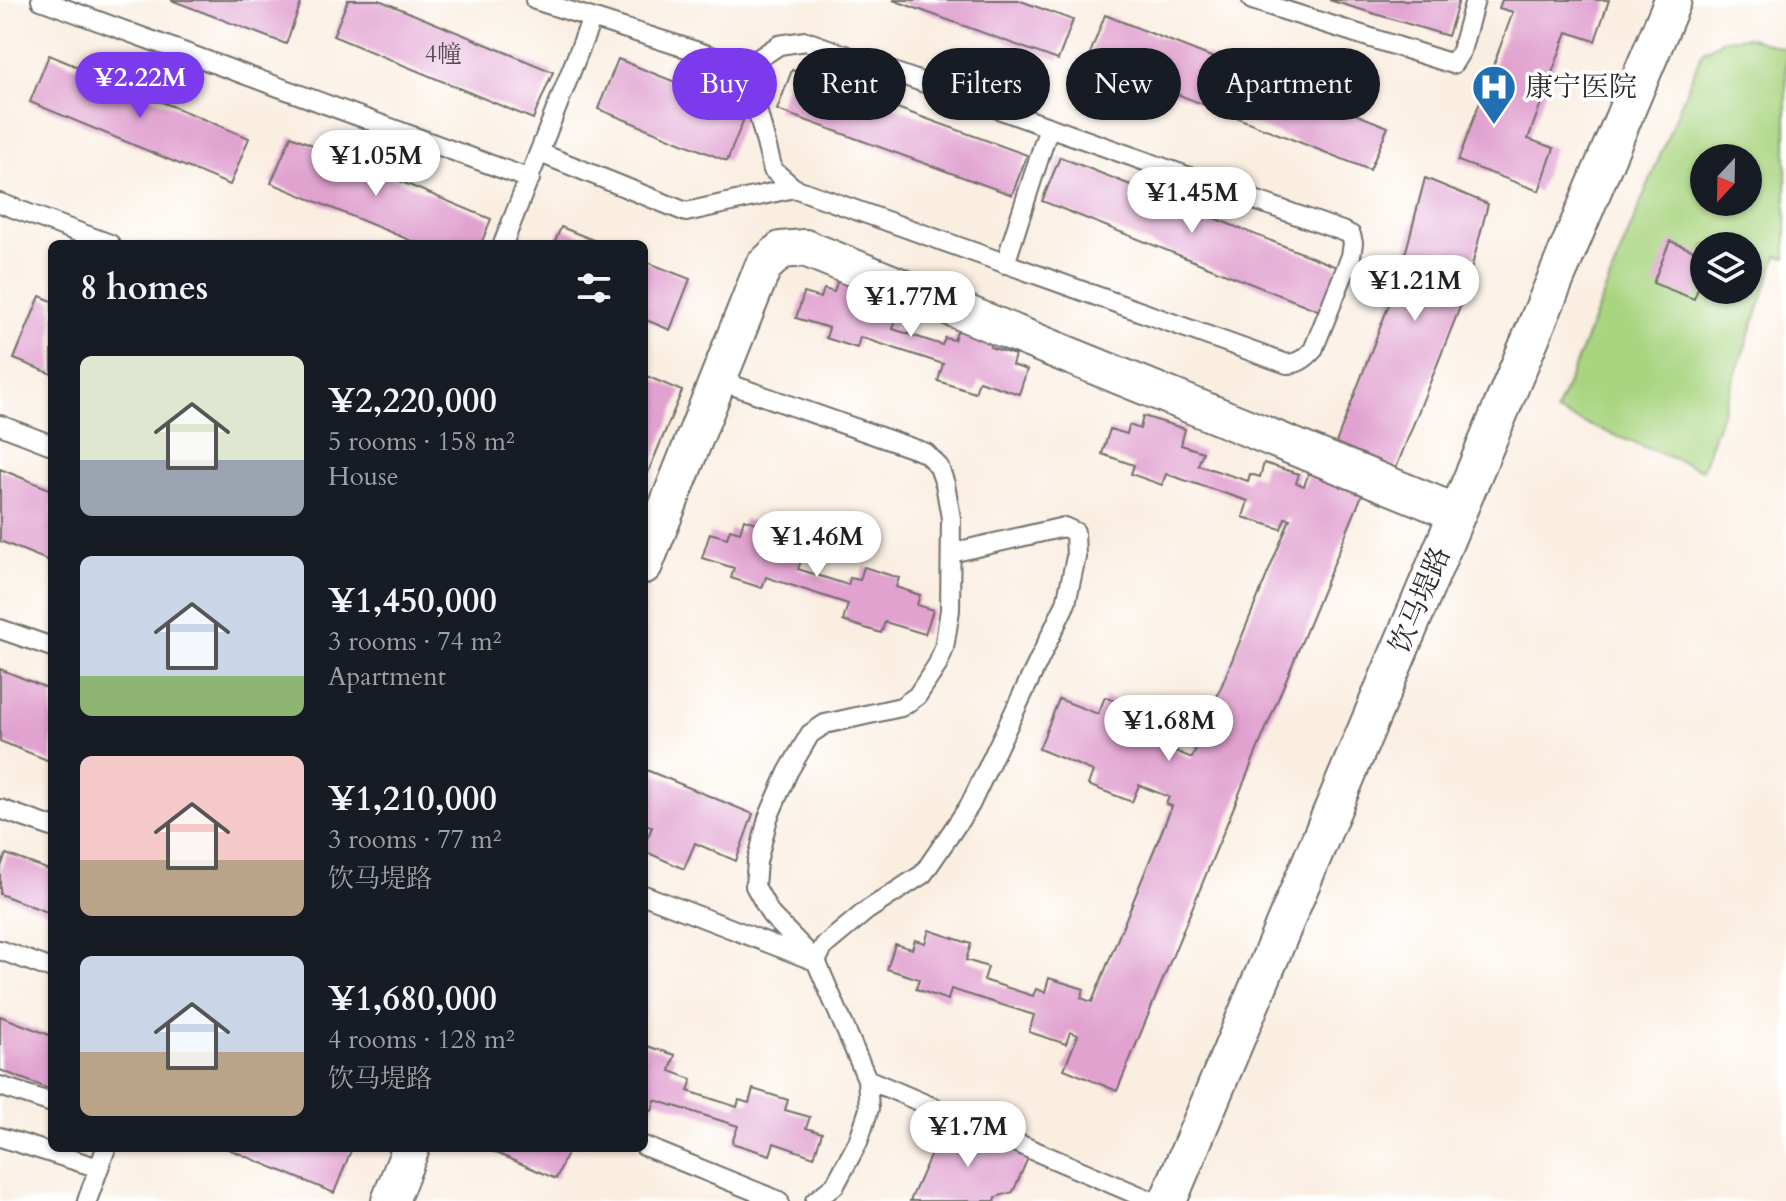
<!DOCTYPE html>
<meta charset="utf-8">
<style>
:root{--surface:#171b24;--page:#20242c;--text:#f1f3f6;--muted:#9ea1a6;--accent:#7c3aed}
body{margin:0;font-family:Cardo,"Noto Serif SC",serif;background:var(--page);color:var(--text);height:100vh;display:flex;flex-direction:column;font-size:30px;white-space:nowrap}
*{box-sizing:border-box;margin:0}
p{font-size:26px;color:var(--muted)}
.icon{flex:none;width:44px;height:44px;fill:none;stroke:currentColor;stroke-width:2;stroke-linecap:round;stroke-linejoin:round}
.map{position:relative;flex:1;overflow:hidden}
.details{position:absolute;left:48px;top:240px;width:600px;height:912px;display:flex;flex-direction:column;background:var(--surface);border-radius:12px;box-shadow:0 2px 6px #0004}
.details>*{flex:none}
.guide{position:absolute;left:672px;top:48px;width:760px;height:72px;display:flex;gap:16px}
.needle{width:52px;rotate:202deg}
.tools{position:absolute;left:1690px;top:144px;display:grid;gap:16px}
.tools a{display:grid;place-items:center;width:72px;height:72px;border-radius:50%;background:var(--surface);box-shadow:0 2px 6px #0004;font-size:40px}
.price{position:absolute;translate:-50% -68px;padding:0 18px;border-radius:28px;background:#fff;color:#222;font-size:26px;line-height:52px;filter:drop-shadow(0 2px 4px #0008)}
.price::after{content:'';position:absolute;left:50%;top:48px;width:24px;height:18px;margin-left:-12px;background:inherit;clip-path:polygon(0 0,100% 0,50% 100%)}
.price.selected{background:var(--accent);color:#fff}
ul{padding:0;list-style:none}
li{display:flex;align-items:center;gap:24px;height:200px;padding:0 32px}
li span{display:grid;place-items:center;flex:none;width:224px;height:160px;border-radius:12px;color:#555}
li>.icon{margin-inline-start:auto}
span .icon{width:96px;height:96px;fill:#fffc;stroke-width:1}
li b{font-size:34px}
h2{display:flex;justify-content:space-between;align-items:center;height:96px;padding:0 32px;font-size:34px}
.chip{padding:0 28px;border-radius:36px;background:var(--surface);box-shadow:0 2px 6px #0004;font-size:28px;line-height:72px}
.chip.selected{background:var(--accent);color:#fff}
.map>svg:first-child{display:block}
.green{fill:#a9d581;stroke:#6a8056;stroke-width:2;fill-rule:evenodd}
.building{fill:#e1a2d0}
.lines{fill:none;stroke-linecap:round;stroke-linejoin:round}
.lane-casing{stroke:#736f6b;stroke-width:22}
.street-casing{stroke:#736f6b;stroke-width:40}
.lane{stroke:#fff;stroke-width:18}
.street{stroke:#fff;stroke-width:36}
.labels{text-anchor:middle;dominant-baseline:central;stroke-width:7;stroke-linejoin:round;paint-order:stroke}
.number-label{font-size:24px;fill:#584954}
.poi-label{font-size:28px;fill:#2b2b2b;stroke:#fff;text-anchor:start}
.street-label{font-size:28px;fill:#2b2b2b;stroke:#fff}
</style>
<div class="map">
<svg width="1786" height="1201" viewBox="0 0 1786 1201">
<rect width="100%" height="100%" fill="#fff"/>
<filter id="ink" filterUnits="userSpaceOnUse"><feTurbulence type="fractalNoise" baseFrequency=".0125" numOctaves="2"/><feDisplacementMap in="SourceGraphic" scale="16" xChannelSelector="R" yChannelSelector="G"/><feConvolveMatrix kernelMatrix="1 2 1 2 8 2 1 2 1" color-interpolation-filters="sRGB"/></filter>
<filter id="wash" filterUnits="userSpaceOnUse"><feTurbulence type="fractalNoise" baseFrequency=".006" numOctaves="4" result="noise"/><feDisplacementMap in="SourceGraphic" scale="32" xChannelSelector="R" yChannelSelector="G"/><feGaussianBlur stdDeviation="1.8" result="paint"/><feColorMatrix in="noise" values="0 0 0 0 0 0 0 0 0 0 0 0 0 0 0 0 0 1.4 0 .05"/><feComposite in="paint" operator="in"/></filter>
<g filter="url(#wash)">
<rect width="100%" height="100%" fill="#faeee1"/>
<path class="green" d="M1747,37L1786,49V258L1777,256L1702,470L1556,412L1702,52L1724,39ZM1704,158H1748V202H1704ZM1704,246H1748V290H1704Z"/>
<g id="blocks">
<path class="building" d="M171,0H302L286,44Z
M348,0H379L553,72L533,119L333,36Z
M893,0H1018L1073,20L1058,60Z
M1329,0H1459L1448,36Z
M1502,0H1609L1595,41L1567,32L1528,139L1554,148L1539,191L1458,161L1513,12L1499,8Z
M1105,15L1388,127L1370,170L1088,59Z
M49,55L249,138L230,185L30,102Z
M618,59L747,111L727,161L598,109Z
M792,70L1027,155L1012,195L777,110Z
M291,136L491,219L481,244H419L271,183Z
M1060,157L1342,269L1325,313L1042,201Z
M1425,178L1488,204L1464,297L1396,468L1336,443L1399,278Z
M561,227L603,244H554Z
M1670,241L1704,255V285L1700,283L1694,299L1653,283Z
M644,261L690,279L670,330L644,319Z
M838,279L880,293L875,309L897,316L893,329L942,345L945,338L954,340L959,327L993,338L990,347L1015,355L1012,365L1027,370L1019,394L979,381L975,393L938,381L943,364L860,337L857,348L826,338L829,328L796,318L804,293L821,298L824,289L834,292Z
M40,296L52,301V374L14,359Z
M644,375L682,391L644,482Z
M1143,416L1185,429L1181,445L1203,452L1198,465L1248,481L1250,474L1260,477L1264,463L1299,474L1296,483L1304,486L1309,473L1362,495L1117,1091L1064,1069L1078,1035L1070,1032L1066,1044L1029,1032L1034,1015L951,989L948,1000L916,989L919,979L887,969L895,944L912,949L915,940L925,943L929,930L971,944L966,960L988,967L984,980L1033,996L1036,989L1045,992L1049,978L1084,989L1081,998L1092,1002L1172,806L1166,804L1169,797L1139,785L1132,802L1088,785L1093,771L1039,749L1059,699L1098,714L1105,697L1184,729L1175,751L1192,758L1290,519L1285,518L1281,529L1243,517L1248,501L1166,474L1162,485L1131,474L1134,465L1102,454L1110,429L1127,434L1129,425L1140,429Z
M0,469L52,490V562L0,541Z
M744,519L786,533L781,549L803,556L798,569L848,585L850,578L860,580L864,567L899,578L896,587L920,595L917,605L933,610L925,634L885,622L881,633L843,621L848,604L766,577L762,588L731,578L734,568L702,558L710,533L727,538L730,529L740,532Z
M0,669L52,690V762L0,741Z
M644,769L753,814L736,861L695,843L684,869L644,851V846L652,827L644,823Z
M6,854L52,871V914L0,894V870Z
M0,1016L52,1036V1090L0,1070Z
M644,1045L675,1055L670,1071L692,1079L688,1091L737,1107L739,1100L749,1103L753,1089L788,1100L785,1110L810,1117L806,1128L822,1133L814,1157L774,1143L770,1155L732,1143L738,1126L655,1100L652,1111L644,1108Z
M945,1122L1028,1158L1013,1192L996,1197L995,1201H910Z
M226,1148H352L334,1193Z
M485,1148H569L556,1179Z"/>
</g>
</g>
<g filter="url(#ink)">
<use href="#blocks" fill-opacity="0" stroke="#736f6b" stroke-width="2"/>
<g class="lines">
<g class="lane-casing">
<path id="lane" d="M41,0L530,179
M535,0L746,67L779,45L806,41L1345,232L1351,235L1353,243L1351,256L1313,350C1306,358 1298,364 1287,364L794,188L773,170L746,67
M1252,0L1453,64L1461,51L1475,0
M540,153L686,212L794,188
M0,203L110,244
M503,244L592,18
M1005,264L1049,127
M718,380L926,453L939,467L945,484L951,518L950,610L944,648L938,664L917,696L901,707L825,724L810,734L788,772L768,818L757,862L755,886L771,915L816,961
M0,425L52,445
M0,629L52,647
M0,809L52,827
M644,895L810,959
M0,950L52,969
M867,1079L1152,1201
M0,1086L52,1103
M0,1137L99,1168
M644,1146L779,1201
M87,1201L106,1148
M815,1201L835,1185L858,1142L869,1109L867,1079L816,961L824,946L866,911L923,874L970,805L1066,603L1076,557L1075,532L1064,527L951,553"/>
</g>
<g class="street-casing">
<path id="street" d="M644,565L763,267L781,250L805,248L1457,513
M390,1201L411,1148
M1168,1201L1673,0"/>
</g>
<use href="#lane" class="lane"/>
<use href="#street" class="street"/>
</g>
</g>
<defs>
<g id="hospital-pin" transform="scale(2.3)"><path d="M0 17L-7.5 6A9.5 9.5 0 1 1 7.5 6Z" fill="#1f6fb2" stroke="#fff"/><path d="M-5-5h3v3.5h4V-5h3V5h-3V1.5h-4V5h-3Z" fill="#fff"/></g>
</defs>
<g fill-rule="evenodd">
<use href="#hospital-pin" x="1494" y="87"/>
</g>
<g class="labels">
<g class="number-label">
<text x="443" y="54">4幢</text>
</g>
<g class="poi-label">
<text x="1525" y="87">康宁医院</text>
</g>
<g class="street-label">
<text transform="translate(1420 600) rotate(-67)">饮马堤路</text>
</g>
</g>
</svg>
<div class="tools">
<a><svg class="needle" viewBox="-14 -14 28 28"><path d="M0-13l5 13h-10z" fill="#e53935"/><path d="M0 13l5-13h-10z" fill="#9ea1a6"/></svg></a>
<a><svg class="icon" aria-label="layers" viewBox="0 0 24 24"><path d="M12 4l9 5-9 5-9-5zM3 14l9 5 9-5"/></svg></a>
</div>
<b class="price selected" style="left:140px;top:120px">¥2.22M</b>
<b class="price" style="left:376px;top:198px">¥1.05M</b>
<b class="price" style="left:1192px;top:235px">¥1.45M</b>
<b class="price" style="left:1415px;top:323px">¥1.21M</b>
<b class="price" style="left:911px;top:339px">¥1.77M</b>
<b class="price" style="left:817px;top:579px">¥1.46M</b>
<b class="price" style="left:1169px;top:763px">¥1.68M</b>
<b class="price" style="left:968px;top:1169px">¥1.7M</b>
<div class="guide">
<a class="chip selected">Buy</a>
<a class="chip">Rent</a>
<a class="chip">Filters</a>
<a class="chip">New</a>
<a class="chip">Apartment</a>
</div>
<section class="details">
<h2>8 homes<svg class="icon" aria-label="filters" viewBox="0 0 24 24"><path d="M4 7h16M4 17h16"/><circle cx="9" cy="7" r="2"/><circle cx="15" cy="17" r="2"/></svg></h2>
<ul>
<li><span style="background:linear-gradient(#dfe7d0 65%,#9aa5b1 0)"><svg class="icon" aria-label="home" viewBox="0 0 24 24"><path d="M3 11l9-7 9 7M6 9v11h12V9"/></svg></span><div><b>¥2,220,000</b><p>5 rooms · 158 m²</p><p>House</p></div></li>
<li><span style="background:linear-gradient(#c9d6e8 75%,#8fb573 0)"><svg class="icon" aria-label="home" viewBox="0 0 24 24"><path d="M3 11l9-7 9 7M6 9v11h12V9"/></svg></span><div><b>¥1,450,000</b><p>3 rooms · 74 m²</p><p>Apartment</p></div></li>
<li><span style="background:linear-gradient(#f6c9c9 65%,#b9a48a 0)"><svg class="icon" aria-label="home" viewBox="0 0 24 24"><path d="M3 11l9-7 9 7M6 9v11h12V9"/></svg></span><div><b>¥1,210,000</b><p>3 rooms · 77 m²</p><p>饮马堤路</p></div></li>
<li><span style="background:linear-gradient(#c9d6e8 60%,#b9a48a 0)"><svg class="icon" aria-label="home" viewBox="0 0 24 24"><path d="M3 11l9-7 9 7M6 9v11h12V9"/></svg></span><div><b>¥1,680,000</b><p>4 rooms · 128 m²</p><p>饮马堤路</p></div></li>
</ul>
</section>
</div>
